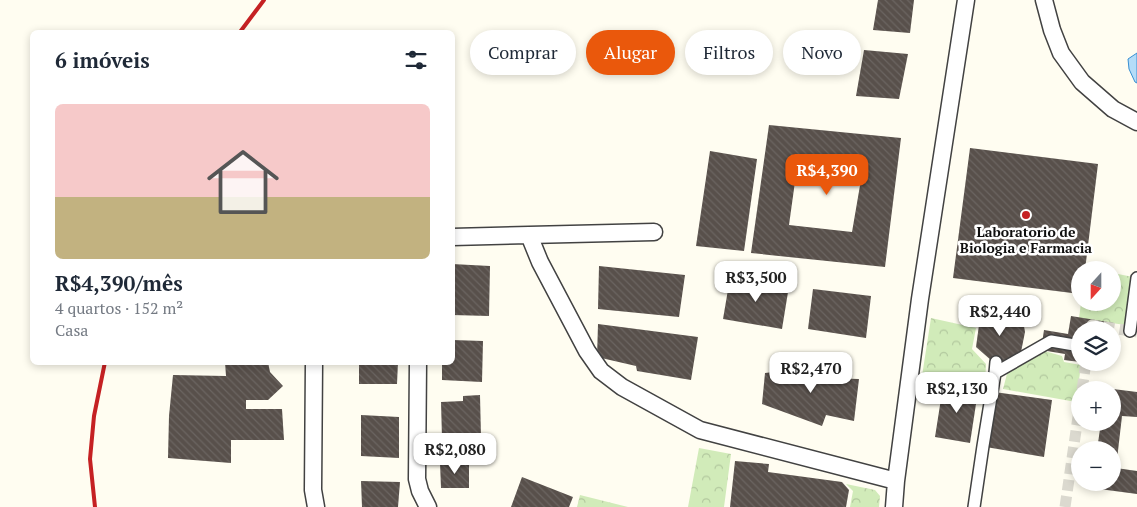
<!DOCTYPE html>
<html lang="pt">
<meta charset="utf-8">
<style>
:root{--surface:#fff;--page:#f6f6f7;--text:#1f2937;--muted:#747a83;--line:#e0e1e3;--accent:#ea580c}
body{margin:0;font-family:"PT Serif",serif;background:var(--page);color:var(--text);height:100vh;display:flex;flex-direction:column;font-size:19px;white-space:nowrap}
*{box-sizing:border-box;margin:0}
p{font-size:16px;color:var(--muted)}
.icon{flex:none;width:28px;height:28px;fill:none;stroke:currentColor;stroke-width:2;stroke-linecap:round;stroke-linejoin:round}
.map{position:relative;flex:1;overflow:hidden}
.drawer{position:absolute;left:30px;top:30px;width:425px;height:335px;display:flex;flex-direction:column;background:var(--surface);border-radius:8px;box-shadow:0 2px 8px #0003}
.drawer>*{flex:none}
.banner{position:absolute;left:470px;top:30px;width:475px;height:45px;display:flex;gap:10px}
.needle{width:32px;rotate:201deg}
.controls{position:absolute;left:1071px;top:261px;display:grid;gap:10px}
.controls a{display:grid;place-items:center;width:50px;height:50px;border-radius:50%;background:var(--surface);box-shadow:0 2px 8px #0003;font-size:25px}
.price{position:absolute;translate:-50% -42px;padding:0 11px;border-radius:10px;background:#fff;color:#222;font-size:16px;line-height:32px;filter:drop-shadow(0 1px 2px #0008)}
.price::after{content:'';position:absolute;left:50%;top:30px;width:15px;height:11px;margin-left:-8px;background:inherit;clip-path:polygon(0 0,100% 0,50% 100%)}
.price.active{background:var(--accent);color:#fff}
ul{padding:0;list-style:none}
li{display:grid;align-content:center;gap:10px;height:265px;padding:0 25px}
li+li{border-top:1px solid var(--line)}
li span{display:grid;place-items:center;height:155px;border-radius:8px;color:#555}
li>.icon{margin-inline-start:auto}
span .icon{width:90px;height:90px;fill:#fffc;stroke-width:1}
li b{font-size:21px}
h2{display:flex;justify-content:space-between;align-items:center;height:60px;padding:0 25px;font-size:21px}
.tag{padding:0 18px;border-radius:22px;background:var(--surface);box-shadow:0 2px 8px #0003;font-size:18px;line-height:45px}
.tag.active{background:var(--accent);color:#fff}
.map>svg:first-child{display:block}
.park{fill:url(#park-crowns)}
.water{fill:#b4dcf8;stroke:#388fd2}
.building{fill:url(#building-back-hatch);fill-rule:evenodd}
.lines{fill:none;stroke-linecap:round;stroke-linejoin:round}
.pedestrian-tunnel{stroke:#dbd9cf;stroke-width:11;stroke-dasharray:11 5.5;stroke-linecap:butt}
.pedestrian-casing{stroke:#424242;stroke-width:14}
.minor-casing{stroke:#424242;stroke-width:19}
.pedestrian{stroke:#fff;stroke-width:11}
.minor{stroke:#fff;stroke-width:16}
.rail{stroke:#c52123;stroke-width:4}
.poi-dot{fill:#c52123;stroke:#fff;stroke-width:2}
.labels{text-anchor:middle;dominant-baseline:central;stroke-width:5;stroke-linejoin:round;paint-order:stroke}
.poi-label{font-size:14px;font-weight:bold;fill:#0f0f0f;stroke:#fff}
</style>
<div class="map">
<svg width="1137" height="507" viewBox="0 0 1137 507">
<defs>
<pattern id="park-crowns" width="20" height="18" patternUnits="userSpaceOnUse" patternTransform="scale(1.25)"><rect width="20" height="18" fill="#d1ebb9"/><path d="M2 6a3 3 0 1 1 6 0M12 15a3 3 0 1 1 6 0" fill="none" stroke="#b2c89e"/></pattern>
<pattern id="building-back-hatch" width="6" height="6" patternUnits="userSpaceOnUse" patternTransform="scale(1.25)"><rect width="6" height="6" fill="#58504b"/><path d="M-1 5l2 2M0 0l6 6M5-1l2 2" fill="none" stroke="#6b6561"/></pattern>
</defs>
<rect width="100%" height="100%" fill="#fffdf1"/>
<path class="park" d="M1113,273L1133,277L1125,325L1079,318L1081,303L1112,302Z
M931,318L976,328L972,349L986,364L985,384L922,376Z
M1041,350L1062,356L1064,362L1081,365L1076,402L1003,389L1008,370Z
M699,448L731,454L724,507H688Z
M846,484L875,490L880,496L879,507H850L853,491Z
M580,495L628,507H577Z"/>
<path class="water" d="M1137,53V83L1135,82L1129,69L1128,59Z"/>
<path class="building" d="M878,0H914L910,33L873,30Z
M864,50L908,54L899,99L856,96Z
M769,125L901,138L885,267L751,253ZM798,160L863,168L852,232L789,225Z
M970,148L1098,164L1085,270H1080V294L953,278Z
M710,151L757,159L744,251L696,246Z
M452,264L490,266L489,316L452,315Z
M599,266L685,275L679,317L598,309Z
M730,278L789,286L782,329L723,319Z
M813,289L871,296L866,338L808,329Z
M999,310L1006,311L1024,326L1025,332L1021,352L1001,363L992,361L976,347L979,325L982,321Z
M1071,316L1114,323L1113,330H1080V362L1064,360L1065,354L1041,350L1044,330L1068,334Z
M598,324L698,337L691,380L637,371L636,366L597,357Z
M452,340L483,341L482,382L442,380V362H452Z
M225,362H268L270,372L283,386L268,400H246V409H282L284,440H231V463L168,458L169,416L173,375L226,376Z
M359,362H398L397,384H359Z
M1090,362H1108L1107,366L1090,364Z
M823,366L826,378L859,379L854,421L826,415L822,426L762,404L765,373Z
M943,386L978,391L970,443L935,437Z
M1105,388L1137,392V417L1122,416L1116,468L1137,471V494L1092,488L1093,482H1112V450H1097L1101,422H1112V390H1105Z
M994,392L1052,400L1044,457L986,447Z
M480,395L481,437L442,438L441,402L463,401V396Z
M361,415L399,417V458L361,456Z
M735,461L769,464L768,472L842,482L849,490L846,507H730Z
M440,463H469V488H441Z
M522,477L573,497L569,507H511Z
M361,481L400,482L398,507H362Z"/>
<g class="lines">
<path class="pedestrian-tunnel" d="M1091,330L1092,325L1137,332
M1082,390L1086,362
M1065,507L1080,403"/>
<g class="pedestrian-casing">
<path id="pedestrian" d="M1130,331L1137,278
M996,362L995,373L1051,341L1080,346
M974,507L983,446L995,373"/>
</g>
<g class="minor-casing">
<path id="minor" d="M1044,0L1052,30L1061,53L1082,82L1113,109L1137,122
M529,235L540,262L587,351L601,371L622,387L700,430L896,481
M452,237L654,232
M314,362L313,490L316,507
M418,362L417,479L420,491L428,507
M894,507L896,481L920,299L966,0"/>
</g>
<use href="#pedestrian" class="pedestrian"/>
<use href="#minor" class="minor"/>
<path class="rail" d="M240,32L264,0
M95,507L90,459L94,416L105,362"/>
</g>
<circle class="poi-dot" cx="1026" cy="215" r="5"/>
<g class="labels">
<g class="poi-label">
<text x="1026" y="231">Laboratorio de<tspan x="1026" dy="16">Biologia e Farmacia</tspan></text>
</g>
</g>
</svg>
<div class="controls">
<a><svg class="needle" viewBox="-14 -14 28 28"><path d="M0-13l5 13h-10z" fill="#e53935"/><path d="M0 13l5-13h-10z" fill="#747a83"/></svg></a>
<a><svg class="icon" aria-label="layers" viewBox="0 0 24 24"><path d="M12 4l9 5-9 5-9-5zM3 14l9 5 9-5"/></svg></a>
<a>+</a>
<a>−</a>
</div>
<b class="price active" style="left:827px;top:196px">R$4,390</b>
<b class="price" style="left:756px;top:303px">R$3,500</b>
<b class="price" style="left:1000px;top:337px">R$2,440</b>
<b class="price" style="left:811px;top:394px">R$2,470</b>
<b class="price" style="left:957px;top:414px">R$2,130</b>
<b class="price" style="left:455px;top:475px">R$2,080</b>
<div class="banner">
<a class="tag">Comprar</a>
<a class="tag active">Alugar</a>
<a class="tag">Filtros</a>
<a class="tag">Novo</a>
</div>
<section class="drawer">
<h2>6 imóveis<svg class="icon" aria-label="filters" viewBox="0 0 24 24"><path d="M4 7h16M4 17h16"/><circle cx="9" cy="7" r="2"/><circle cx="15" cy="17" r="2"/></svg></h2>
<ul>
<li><span style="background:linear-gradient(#f6c9c9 60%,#c2b280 0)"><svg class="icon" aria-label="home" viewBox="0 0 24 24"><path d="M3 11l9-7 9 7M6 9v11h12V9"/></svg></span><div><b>R$4,390/mês</b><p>4 quartos · 152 m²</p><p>Casa</p></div></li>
</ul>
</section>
</div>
